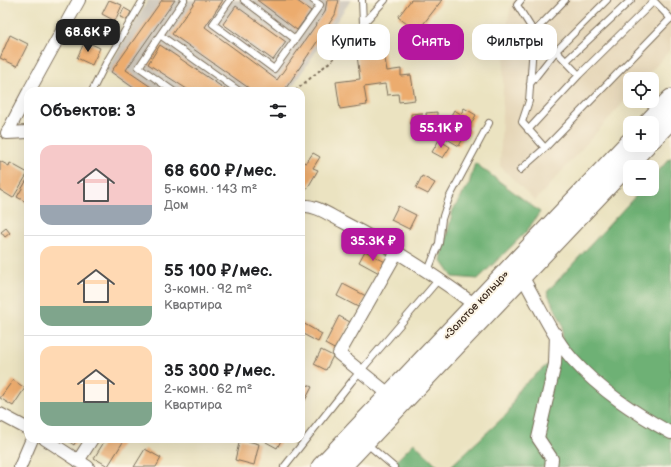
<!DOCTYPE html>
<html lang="ru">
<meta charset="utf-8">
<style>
:root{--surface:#fff;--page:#f2f2f2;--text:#202124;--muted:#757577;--line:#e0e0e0;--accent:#b5179e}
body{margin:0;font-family:"Balsamiq Sans",sans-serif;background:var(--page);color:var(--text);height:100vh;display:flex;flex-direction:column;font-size:15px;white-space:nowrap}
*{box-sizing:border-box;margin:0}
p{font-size:13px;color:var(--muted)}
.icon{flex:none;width:22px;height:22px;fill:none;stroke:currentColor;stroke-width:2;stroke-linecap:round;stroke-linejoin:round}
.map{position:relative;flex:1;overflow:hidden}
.side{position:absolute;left:24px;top:87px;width:281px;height:356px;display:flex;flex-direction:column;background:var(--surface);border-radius:12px;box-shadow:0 4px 16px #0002}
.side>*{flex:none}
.guide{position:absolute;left:317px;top:24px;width:294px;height:36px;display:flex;gap:8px}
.tools{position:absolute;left:623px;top:72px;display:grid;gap:8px}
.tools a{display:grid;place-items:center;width:36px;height:36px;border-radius:8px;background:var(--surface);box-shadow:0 4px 16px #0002;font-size:20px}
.price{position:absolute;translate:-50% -34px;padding:0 9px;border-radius:8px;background:var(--accent);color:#fff;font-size:13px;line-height:26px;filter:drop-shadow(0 1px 2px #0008)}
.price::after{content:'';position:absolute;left:50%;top:24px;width:12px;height:9px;margin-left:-6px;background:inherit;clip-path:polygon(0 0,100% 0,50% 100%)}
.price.current{background:#222;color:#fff}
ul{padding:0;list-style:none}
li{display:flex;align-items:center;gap:12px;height:100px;padding:0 16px}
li+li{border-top:1px solid var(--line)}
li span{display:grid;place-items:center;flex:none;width:112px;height:80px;border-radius:12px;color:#555}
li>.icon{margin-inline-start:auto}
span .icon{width:48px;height:48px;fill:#fffc;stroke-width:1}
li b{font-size:17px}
h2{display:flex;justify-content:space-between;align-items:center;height:48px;padding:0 16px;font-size:17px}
.pill{padding:0 14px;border-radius:12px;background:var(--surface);box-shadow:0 4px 16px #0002;font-size:14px;line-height:36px}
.pill.current{background:var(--accent);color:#fff}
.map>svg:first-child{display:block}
.built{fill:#e5d6b7}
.industrial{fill:#c9c3b8}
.forest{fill:#6eb174;stroke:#546e49}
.building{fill:#ecac6e}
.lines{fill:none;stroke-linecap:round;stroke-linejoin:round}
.service-casing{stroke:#796b57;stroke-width:8}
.minor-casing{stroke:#796b57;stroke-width:14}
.trunk-casing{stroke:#796b57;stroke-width:21}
.path{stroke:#796b57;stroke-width:2;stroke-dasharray:3 3;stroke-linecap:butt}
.service{stroke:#fff;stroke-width:6}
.minor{stroke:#fff;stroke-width:12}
.trunk{stroke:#fff;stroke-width:19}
.labels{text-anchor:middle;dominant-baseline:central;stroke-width:4;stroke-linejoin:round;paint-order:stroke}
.street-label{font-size:11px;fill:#3b2a1e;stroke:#fcf5e5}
</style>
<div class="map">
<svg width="671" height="467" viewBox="0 0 671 467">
<rect width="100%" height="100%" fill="#fcf5e5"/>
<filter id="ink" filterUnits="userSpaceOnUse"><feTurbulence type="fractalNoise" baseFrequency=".025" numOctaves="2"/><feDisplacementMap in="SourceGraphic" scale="8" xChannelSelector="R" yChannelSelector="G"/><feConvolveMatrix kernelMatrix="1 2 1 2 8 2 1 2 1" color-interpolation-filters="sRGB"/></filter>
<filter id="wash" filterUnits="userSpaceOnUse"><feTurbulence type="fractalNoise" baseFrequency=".012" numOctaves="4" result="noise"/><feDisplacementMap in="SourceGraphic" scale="16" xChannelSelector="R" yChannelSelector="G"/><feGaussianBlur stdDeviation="0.9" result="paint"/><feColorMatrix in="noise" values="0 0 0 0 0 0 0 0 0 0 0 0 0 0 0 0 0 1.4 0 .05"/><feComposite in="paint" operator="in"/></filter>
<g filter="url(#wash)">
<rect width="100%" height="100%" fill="#ebe3c1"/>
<path class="built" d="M514,0H671V49L644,79H630V95L535,201L500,166L505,38L511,4Z"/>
<path class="industrial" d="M148,0H351L289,91H134L106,71Z"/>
<path class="forest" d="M671,157V467H450L508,413L519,389L561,353L563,325L547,292L642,189H652V178Z
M475,163L540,212L526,232L478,279L453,277L441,260L453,210L469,184Z
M414,443L439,467H390Z"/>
<g id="blocks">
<path class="building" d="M109,0L122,5L115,21L102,14Z
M162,0H175L126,70L157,91H138L111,72Z
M196,0H223L205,27L277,80L325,12L327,0H339L335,15L284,91H253L172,34Z
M257,0H296L311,11L297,30Z
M411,0H442L417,32L398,17Z
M236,6L286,42L273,60L223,24Z
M124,8L131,12L127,20L120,17Z
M97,24L106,28L103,34L94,29Z
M10,35L28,44L17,66L0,58Z
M85,41L100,48L92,65L77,58Z
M160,45L228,91H190L148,64Z
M384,52L387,71L401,69V76L411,75L415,100L399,102L398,94L387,95L385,84L364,87L367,105L340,109L336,82L360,79L357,55Z
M464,108L476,115L468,129L471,131L468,136L465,135L459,146L447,139L450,134L443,130L454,110L461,114Z
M437,112V123H427L426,113Z
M422,113V124H411V114Z
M439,140L450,147L443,158L432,152Z
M313,153L320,157L313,168L318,170L307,189L301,185V167L304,162L306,163Z
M0,161L9,166L10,163L28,173L13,198L0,190Z
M422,176L435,183L428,194L416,188Z
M28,178V203L17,197Z
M398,206L416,215L409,229L391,220Z
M6,228L10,233L5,237L1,232Z
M365,251L387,263L381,274L359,262Z
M343,284L366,296L360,308L337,296Z
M339,316L350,322L336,350L325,344Z
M301,322L322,334L318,342L301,333Z
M321,350L333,356L326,370L314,364Z
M13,380L25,388L13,406L0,398Z
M301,382L312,387L301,408Z
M65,439H77L74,445Z
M106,439H117L123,442L108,466L94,458Z
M240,439L259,444L254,465L235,460Z
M267,439H282L277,448L266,442Z
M145,449L161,458L156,467H134Z"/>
</g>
</g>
<g filter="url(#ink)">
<use href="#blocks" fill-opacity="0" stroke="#796b57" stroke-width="1"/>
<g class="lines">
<g class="service-casing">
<path id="service" d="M184,0L160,35L239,91
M230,0L213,24L274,69L320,5L313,0
M244,0L295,39
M362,0L363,24
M521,0L517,5L534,32
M565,0L534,32L529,101L522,122L545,148L670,19
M607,0L556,51L579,75L654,1
M653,0L671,19
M363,24L385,0
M160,35L139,67L173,91
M566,61L631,0
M530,84L556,51
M92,91L106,63L143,0
M528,130L579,75
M520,170L545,148
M428,271L439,243L442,219L449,198L489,123
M366,443L394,467
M284,467L352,381L439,279"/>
</g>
<g class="minor-casing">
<path id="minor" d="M29,91L79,0
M28,93L7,133L28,132
M301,206C315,204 331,216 343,222C390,246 433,274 475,305
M522,276C538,304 552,336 573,360C601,391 635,413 671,433
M390,395L339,354L397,252
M0,414L28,429
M45,439L88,467
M78,461L92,439
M20,467L32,439
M551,467L552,459L538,438L555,364L556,334"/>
</g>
<g class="trunk-casing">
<path id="trunk" d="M648,123L671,99
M652,139L671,119
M321,467L630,142
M341,467L646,145"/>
</g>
<path class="path" d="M295,91L344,50L358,30"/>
<use href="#service" class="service"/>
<use href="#minor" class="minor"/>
<use href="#trunk" class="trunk"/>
</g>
</g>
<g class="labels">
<g class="street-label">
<text transform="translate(476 305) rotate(-47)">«Золотое кольцо»</text>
</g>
</g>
</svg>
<div class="tools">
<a><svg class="icon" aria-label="locate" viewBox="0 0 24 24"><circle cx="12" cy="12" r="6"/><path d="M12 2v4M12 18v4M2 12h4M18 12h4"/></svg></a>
<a>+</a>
<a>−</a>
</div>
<b class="price current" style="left:88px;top:53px">68.6K ₽</b>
<b class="price" style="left:441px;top:149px">55.1K ₽</b>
<b class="price" style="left:373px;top:262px">35.3K ₽</b>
<div class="guide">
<a class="pill">Купить</a>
<a class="pill current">Снять</a>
<a class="pill">Фильтры</a>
</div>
<section class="side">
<h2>Объектов: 3<svg class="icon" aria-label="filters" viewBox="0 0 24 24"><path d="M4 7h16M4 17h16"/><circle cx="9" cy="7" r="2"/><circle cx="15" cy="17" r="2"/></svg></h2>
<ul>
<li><span style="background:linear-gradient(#f6c9c9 75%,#9aa5b1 0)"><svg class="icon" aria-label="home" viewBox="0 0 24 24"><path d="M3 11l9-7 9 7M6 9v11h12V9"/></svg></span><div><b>68 600 ₽/мес.</b><p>5-комн. · 143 m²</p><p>Дом</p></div></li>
<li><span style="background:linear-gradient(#ffd9b3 75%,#7fa58c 0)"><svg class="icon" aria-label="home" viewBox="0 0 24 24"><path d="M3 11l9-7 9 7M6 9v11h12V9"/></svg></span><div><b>55 100 ₽/мес.</b><p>3-комн. · 92 m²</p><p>Квартира</p></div></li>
<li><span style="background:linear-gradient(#ffd9b3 70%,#7fa58c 0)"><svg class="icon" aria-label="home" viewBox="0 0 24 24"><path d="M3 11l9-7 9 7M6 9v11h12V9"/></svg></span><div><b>35 300 ₽/мес.</b><p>2-комн. · 62 m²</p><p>Квартира</p></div></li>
</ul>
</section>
</div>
